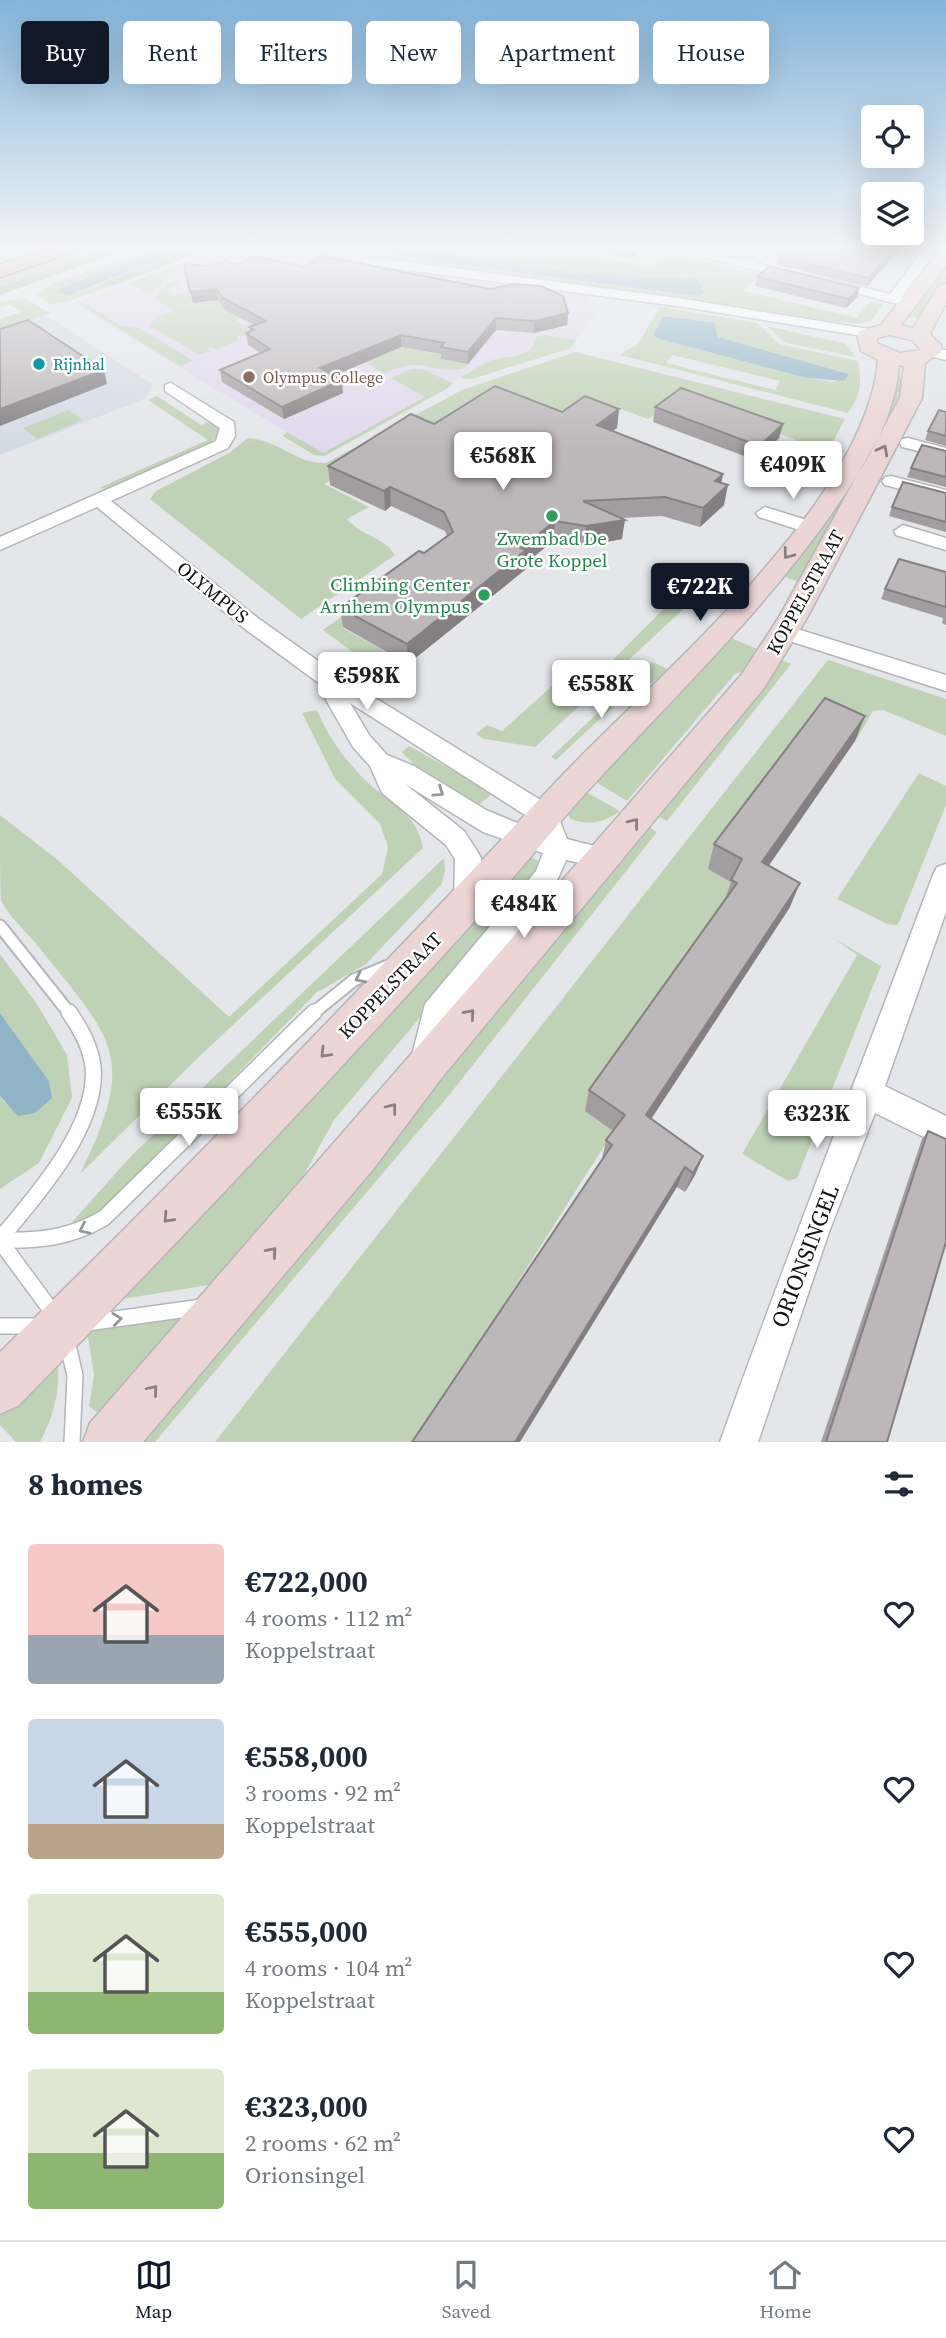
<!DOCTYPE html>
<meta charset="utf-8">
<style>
:root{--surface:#fff;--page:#f6f6f7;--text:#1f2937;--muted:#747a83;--line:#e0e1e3;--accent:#111827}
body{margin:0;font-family:"Source Serif 4",serif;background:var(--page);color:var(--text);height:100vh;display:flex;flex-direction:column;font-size:26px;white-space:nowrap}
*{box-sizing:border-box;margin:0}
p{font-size:23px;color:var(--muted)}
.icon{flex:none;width:38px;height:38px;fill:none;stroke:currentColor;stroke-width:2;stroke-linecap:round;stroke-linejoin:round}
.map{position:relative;height:1442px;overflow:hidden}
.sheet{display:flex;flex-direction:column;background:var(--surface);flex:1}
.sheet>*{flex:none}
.banner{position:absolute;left:21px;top:21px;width:905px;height:63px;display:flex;gap:14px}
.fabs{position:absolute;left:861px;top:105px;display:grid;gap:14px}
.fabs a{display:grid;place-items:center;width:63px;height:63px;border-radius:7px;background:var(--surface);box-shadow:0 7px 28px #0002;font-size:35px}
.price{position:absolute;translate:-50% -60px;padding:0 16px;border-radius:7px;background:#fff;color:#222;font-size:23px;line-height:46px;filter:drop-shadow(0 2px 4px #0008)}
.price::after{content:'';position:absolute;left:50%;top:42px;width:21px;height:16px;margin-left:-10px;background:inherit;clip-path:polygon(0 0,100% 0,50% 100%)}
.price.selected{background:var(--accent);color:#fff}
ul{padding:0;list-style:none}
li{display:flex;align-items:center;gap:21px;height:175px;padding:0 28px}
li span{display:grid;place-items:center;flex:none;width:196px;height:140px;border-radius:7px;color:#555}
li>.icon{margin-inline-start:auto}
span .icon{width:84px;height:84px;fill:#fffc;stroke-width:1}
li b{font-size:30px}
h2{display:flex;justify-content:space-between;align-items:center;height:84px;padding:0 28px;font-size:30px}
.pill{padding:0 24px;border-radius:7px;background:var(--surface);box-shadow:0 7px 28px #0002;font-size:24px;line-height:63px}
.pill.selected{background:var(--accent);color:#fff}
.tab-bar{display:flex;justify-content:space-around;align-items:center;height:98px;border-top:2px solid var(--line);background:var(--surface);font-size:19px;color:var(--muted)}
.tab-bar a{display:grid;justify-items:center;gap:4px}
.tab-bar .selected{color:var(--accent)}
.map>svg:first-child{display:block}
.built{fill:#d3dbe4}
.education{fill:#e1d8ed}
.green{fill:#c0d2b6;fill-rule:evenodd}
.forest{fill:#a8bb9d}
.water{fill:#8fb4c5}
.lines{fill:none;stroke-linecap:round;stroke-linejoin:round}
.lane-far1-casing{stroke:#b3b5b8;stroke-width:15}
.lane-casing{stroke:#b3b5b8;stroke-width:18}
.street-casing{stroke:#b3b5b8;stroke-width:3}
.secondary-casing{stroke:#b3b5b8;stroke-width:3}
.primary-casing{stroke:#825452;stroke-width:3}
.lane-far1{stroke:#fff;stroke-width:11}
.lane{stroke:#fff;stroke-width:15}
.street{fill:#fff;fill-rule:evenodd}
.secondary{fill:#ecd6d5;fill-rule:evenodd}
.primary{fill:#d8adab;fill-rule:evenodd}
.wall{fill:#a29d9f}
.shaded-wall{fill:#848082}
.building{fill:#bcb7b9;stroke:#848082;stroke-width:2}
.oneway{stroke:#8b7f7f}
.oneway2{stroke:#959696}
.culture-dot{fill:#0f9aa8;stroke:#fff;stroke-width:2.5}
.education-dot{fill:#8d6e63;stroke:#fff;stroke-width:2.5}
.leisure-dot{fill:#2e9e5b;stroke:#fff;stroke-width:2.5}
.labels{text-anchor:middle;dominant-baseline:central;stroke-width:5;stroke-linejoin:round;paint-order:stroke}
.far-culture-label{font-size:16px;fill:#0d838f;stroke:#fff;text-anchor:start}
.far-education-label{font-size:16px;fill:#785e54;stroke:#fff;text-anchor:start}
.leisure-label{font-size:19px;fill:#27864d;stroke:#fff}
.street-label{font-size:19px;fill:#141516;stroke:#fff}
.near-street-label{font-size:23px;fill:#141516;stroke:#fff}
</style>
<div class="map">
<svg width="946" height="1442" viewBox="0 0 946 1442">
<rect width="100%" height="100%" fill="#e4e6ea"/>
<path class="built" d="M44,314L152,384V389L144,399L0,455V329Z"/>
<path class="education" d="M220,248H278L338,261L589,297L582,310L596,313L576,340L544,335L525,354L491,360L323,454L73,303Z"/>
<path class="green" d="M84,248H112L0,287V278Z
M152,248H163L56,290L67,296L101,284L116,285L66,302L51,304L36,295L50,285Z
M331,248H359L432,261L703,295L698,279L583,274L400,248H547L652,267L667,253L760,275L743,291L857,318L870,301L883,304L872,320L859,324L822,320L413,263Z
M946,259V286L920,318L902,315Z
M182,263L150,295L129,283Z
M170,281L182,282L167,290L176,295L189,292L192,304L211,302L209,292L235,294L224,308L240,318L236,320L252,333L236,337L239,340L216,349L207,348L210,351L200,355L149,326L156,317L175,311L154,298Z
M26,299L50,313L0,331V319L24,311L8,305L0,307V301Z
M84,303L122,326L140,328L193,361L180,366L79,304Z
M660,307L757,323L779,344L858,361C862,382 861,395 848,413L620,355L638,344ZM664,316L715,323L718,337L848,374L834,382L806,378L659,339L653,335ZM672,355L780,381V382L775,390L666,363Z
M767,326L846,344L856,357L786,343Z
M544,335L576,340L571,348L472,379L459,378C469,373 479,366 489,361C506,354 532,361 536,337Z
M385,344L444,355L442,359L468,364L465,368C430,377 427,353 384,374L366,362Z
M575,352L845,419L828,451L678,398L648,419L593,399L575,410L435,442L411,431L324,484L369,507L347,519C362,536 385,538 395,555L301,619L150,499L156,491L229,453L248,438C279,440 296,464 326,463L462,390Z
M412,369H423L452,383L450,387L324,456L314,455L283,436L287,432L323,453L425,397L391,378Z
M895,376L908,378L907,395L805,584L782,576Z
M157,396L201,425L212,420L219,428L218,435L211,443L108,489L99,488L208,440L148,400Z
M69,410L83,420L37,439L23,428Z
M796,444L826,454L812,477L775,463Z
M704,568L720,575L535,747L484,739L476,734L487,725L502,731L571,669L601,672Z
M354,608L343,628L415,668L400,681H392L323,630Z
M731,638L760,650L746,671L735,674L627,801L596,782Z
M779,659L791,664L667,821L654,814Z
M828,660L946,699V736L883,710L873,711L856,740L813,719L738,885L622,1118L416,1442H215Z
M652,662L668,669L658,679L620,700L556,760L551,757Z
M317,710C327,735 343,757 362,777C385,801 418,813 423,848L204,1052L80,1174C138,1056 114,1041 38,946C27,932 8,916 1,900C0,889 0,831 0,815L59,861L229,1017L382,874L388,847L380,824L335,779L302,713Z
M409,746L493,793L475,808L417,768L402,752Z
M919,773L946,786V805L900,920L897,925L887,924L837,899Z
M586,792L620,811C603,823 590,826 571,819L567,813Z
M644,824L657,832L450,1094L155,1442H137Z
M530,856L543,864L469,959L334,1120L290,1200L215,1284L122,1299L121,1297Z
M444,858L445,871L441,885L366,964L316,993L107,1207L75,1224L72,1222L133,1154Z
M835,939L881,966L797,1178L788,1181L742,1154L857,955Z
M0,954L37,1004L67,1055L72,1098L39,1163L0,1189V1096L5,1103L49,1081L0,1013Z
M186,1318L100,1415L89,1406L94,1375L87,1331Z
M53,1366L58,1369C59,1396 53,1417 40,1442H16L0,1425V1413Z"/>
<path class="forest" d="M112,248H131L0,295V287Z
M190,248H210L116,285L101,284Z"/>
<path class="water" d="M163,248H190L67,296L56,290Z
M359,248H400L583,274L698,279L704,293L698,296L432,261Z
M664,316L715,323L718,337L849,374L844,381L806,378L659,339L653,335Z
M0,1013L49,1081L52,1098L35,1113L18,1116L0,1096Z"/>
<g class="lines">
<g class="lane-far1-casing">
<path id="lane-far1" d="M0,926L70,1014
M312,1014L354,980L388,966"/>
</g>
<g class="lane-casing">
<path id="lane" d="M0,1239C36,1196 99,1126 93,1066C90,1045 80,1028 69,1012
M0,1240C39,1241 70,1238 104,1218L314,1012
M0,1241L56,1317
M87,1323L202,1307
M0,1326H39
M67,1341L75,1376L72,1442"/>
</g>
<g class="street-casing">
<path id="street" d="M304,248H329L377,258L684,299L869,329L876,333L869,337L684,307L377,266Z
M667,248H690L744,260L759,248H773L757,263L802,276L795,280Z
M925,248H938L902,297L912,299V305L893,303L821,283L828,279L890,294Z
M931,348L946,350V360L926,355L924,352Z
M171,383L234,422L235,436L228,448L111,501L259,619L338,675L555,809L567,839L614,851L618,858L614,865L605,868L566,860L555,885L448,1018L437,1069L426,1073L415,1069L411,1059L425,1004L536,871L543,853L483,832L405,784L464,831L477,851L481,858L480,904L476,912L467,915L458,912L454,904L455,859L446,845L382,793L370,766L353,747L326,700L320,684L245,629L97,507L0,550V537L216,441L220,428L165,391V385ZM350,703L536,822L539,832L486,810L414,766L387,755L369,735Z
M908,438L946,448V458L902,447L900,443L902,439Z
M891,476L946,490V501L885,485L882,481L885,477Z
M765,507L816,523L818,527L809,533L759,517L756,513Z
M903,525L946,538V550L896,535L894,531Z
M784,625L946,675V691L777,637L774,632L777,627Z
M946,864V912L885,1086L946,1116V1148L875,1113L829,1232L758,1442H720C788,1251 862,1065 933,875L937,867Z"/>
</g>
<g class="secondary-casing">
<path id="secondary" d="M946,248V265L901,325L913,328L939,286L946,284V303L930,334L941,345V352L925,363L922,398L807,618L764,688L440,1080L375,1167L143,1442H83L90,1423L742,674L779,617L900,398L904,366L899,365C896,417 864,467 835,509C762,614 671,699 585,794C553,829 523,867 491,903C337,1074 179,1242 18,1406L0,1414V1352C189,1167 372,978 553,785C649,682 866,505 878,360L861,351L857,335L860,331L881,325L940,249ZM889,335L912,340L921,350L900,353L878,344L877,338Z"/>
</g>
<g class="primary-casing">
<path id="primary" d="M48,248H77L74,252L0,277V264Z"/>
</g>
<use href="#lane-far1" class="lane-far1"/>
<use href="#lane" class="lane"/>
<use href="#street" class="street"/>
<use href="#secondary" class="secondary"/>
<use href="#primary" class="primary"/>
</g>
<path class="wall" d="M580,248H642L632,259Z
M789,248H901L867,286L777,265L779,257Z
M184,264L209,266L236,265L304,267L568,313L567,325L534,333L496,330L468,364L441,359V354L401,347L333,376L343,393L284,419L222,382L220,370L261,353L248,345L246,333L250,332L249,327L254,325L225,310L218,300L193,303Z
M757,277L859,288L857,297L846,308L755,286Z
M655,407L783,424L779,438L755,460L653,422Z
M619,409L617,428L612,431L723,474L721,483L724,505L700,527L662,516L621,518L622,539L584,546L553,541L526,563V569L408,664L343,627L340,608L424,553L447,536L445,531L391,506L385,511L330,485L328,466L434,424L562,412Z
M946,412V446L925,440L928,431Z
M946,451V487L907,477L911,468Z
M946,493V532L889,516L892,507Z
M946,572V625L942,623L943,618L881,599L885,589Z
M865,716L855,741L768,866L790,907L651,1119L703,1156L695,1175L685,1192L677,1187L602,1159L606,1140L613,1131L585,1111L589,1090L725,899L731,882L708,869L714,844Z
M928,1131L887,1442H821L922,1139Z"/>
<path class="shaded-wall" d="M635,248H642L632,259V251Z
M896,248H901L867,286L869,278Z
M859,288L857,297L846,308L849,299Z
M216,289L218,300L193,303L190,292Z
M568,313L567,325L534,333V321Z
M496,318V330L468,364V352Z
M401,335V347L322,381L320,368Z
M104,370L107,384L0,426V409Z
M342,380L343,393L284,419L282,407Z
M619,409L617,428L595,444L597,425Z
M783,424L779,438L755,460L759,446Z
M723,474L719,493L715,481Z
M728,485L724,505L700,527L703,508Z
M390,487L391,506L385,511L384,491Z
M625,520L622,539L584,546L586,526Z
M555,521L553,541L526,563V569L408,664L407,644L521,548Z
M865,716L855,741L754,887L762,862Z
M800,883L790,907L640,1136L646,1115Z
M703,1156L695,1175L685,1192L693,1173Z
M685,1167L677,1187L520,1442H515Z"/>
<path class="building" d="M620,248H635L632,251Z
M789,248H896L869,278L779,257Z
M255,256L304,267L321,256L491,289L513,284L541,286L563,296L568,313L534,321L496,318L468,352L441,347L444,343L401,335L320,368L342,380L282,407L220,370L270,349L246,333L254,330L249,327L266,321L223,298L216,289L190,292L184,264L209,266L226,261L236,265Z
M769,266L859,288L849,299L757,277Z
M28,320L104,370L0,409V329Z
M495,386L562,412L585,396L619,409L597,425L723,474L715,481L728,485L703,508L665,497L583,501L625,520L586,526L555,521L521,548L526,550L407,644L340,608L419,551L424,553L453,532L444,512L390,487L384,491L328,466L411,414L434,424Z
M681,388L783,424L759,446L655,407Z
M939,410L946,412V436L928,431Z
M922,445L946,451V477L911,468Z
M903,482L946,493V522L892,507Z
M899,559L946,572V607L885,589Z
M825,698L865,716L762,862L800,883L646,1115L703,1156L693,1173L685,1167L515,1442H412L612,1145L606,1140L625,1115L589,1090L737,883L731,880L742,859L714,844Z
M928,1131L946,1139V1242L887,1442H826Z"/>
<defs><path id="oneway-chevron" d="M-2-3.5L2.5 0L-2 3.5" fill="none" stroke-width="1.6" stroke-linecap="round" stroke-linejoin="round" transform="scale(1.75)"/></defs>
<g class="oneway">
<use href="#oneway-chevron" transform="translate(883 450) rotate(-62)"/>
<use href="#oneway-chevron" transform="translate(788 554) rotate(127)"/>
<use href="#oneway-chevron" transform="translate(634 823) rotate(-51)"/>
<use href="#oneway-chevron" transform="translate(470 1014) rotate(-49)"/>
<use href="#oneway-chevron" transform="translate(325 1053) rotate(134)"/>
<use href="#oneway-chevron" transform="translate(392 1108) rotate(-52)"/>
<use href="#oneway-chevron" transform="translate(168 1218) rotate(133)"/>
<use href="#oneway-chevron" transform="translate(272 1252) rotate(-49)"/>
<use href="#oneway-chevron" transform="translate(153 1390) rotate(-50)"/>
</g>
<g class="oneway2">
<use href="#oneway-chevron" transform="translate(439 792) rotate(34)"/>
<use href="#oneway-chevron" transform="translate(360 978) rotate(154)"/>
<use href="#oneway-chevron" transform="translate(84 1229) rotate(155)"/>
<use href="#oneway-chevron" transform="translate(117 1319) rotate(-7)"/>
</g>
<linearGradient id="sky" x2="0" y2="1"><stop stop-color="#84b4da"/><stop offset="0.55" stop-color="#f3f4f6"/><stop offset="1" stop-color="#f3f4f6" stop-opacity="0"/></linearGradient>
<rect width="946" height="450" fill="url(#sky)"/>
<circle class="culture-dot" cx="39" cy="364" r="7"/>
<circle class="education-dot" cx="249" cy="377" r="7"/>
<g class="leisure-dot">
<circle cx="552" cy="516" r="7"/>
<circle cx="484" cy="595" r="7"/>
</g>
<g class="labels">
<g class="far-culture-label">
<text x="53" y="364">Rijnhal</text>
</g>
<g class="far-education-label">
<text x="263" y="377">Olympus College</text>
</g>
<g class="leisure-label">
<text x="552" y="538">Zwembad De<tspan x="552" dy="22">Grote Koppel</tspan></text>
<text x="470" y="584" text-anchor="end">Climbing Center<tspan x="470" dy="22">Arnhem Olympus</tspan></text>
</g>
<g class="street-label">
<text transform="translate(213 592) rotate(39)">OLYMPUS</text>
<text transform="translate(805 592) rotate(-61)">KOPPELSTRAAT</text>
<text transform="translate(390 985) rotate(-46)">KOPPELSTRAAT</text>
</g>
<g class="near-street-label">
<text transform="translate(805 1256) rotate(-69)">ORIONSINGEL</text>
</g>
</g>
</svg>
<div class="fabs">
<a><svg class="icon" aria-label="locate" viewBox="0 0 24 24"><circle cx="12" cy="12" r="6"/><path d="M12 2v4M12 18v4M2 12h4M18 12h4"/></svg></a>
<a><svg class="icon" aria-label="layers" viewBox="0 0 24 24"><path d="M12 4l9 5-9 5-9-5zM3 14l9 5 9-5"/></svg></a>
</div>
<b class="price" style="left:503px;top:492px">€568K</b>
<b class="price" style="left:793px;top:501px">€409K</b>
<b class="price selected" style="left:700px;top:623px">€722K</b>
<b class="price" style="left:367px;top:712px">€598K</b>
<b class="price" style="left:601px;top:720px">€558K</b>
<b class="price" style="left:524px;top:940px">€484K</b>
<b class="price" style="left:189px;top:1148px">€555K</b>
<b class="price" style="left:817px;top:1150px">€323K</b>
<div class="banner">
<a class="pill selected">Buy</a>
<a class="pill">Rent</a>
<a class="pill">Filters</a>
<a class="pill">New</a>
<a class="pill">Apartment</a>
<a class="pill">House</a>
</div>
</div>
<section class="sheet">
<h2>8 homes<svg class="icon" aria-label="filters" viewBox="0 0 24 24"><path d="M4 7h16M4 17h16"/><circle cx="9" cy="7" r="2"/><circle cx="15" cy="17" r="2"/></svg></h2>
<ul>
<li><span style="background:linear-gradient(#f6c9c9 65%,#9aa5b1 0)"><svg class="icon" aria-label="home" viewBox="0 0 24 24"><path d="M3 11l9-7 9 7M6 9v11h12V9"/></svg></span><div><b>€722,000</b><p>4 rooms · 112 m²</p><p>Koppelstraat</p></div><svg class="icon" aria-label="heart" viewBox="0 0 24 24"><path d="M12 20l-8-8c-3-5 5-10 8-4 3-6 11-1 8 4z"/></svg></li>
<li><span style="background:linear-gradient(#c9d6e8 75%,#b9a48a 0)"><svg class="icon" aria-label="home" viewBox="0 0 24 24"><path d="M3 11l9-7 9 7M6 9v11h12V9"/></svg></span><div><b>€558,000</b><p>3 rooms · 92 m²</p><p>Koppelstraat</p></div><svg class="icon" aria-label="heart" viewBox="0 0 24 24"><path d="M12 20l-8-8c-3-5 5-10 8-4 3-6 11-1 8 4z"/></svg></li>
<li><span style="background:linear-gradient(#dfe7d0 70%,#8fb573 0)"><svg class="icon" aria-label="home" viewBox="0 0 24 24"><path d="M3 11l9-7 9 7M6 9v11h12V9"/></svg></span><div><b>€555,000</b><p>4 rooms · 104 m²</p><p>Koppelstraat</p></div><svg class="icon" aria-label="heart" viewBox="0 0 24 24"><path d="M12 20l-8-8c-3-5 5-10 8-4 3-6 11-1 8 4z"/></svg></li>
<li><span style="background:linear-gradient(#dfe7d0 60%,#8fb573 0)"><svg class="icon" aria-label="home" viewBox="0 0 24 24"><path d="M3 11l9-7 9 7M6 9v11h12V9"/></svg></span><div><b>€323,000</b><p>2 rooms · 62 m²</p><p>Orionsingel</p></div><svg class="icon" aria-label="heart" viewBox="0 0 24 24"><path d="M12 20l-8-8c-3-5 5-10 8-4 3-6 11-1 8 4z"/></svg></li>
</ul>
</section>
<nav class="tab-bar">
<a class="selected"><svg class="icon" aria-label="map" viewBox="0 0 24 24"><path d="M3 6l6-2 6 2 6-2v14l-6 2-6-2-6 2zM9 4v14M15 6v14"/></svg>Map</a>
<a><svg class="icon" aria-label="saved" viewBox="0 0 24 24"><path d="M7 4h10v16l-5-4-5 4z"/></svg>Saved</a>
<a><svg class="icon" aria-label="home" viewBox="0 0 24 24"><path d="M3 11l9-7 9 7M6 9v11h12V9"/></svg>Home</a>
</nav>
